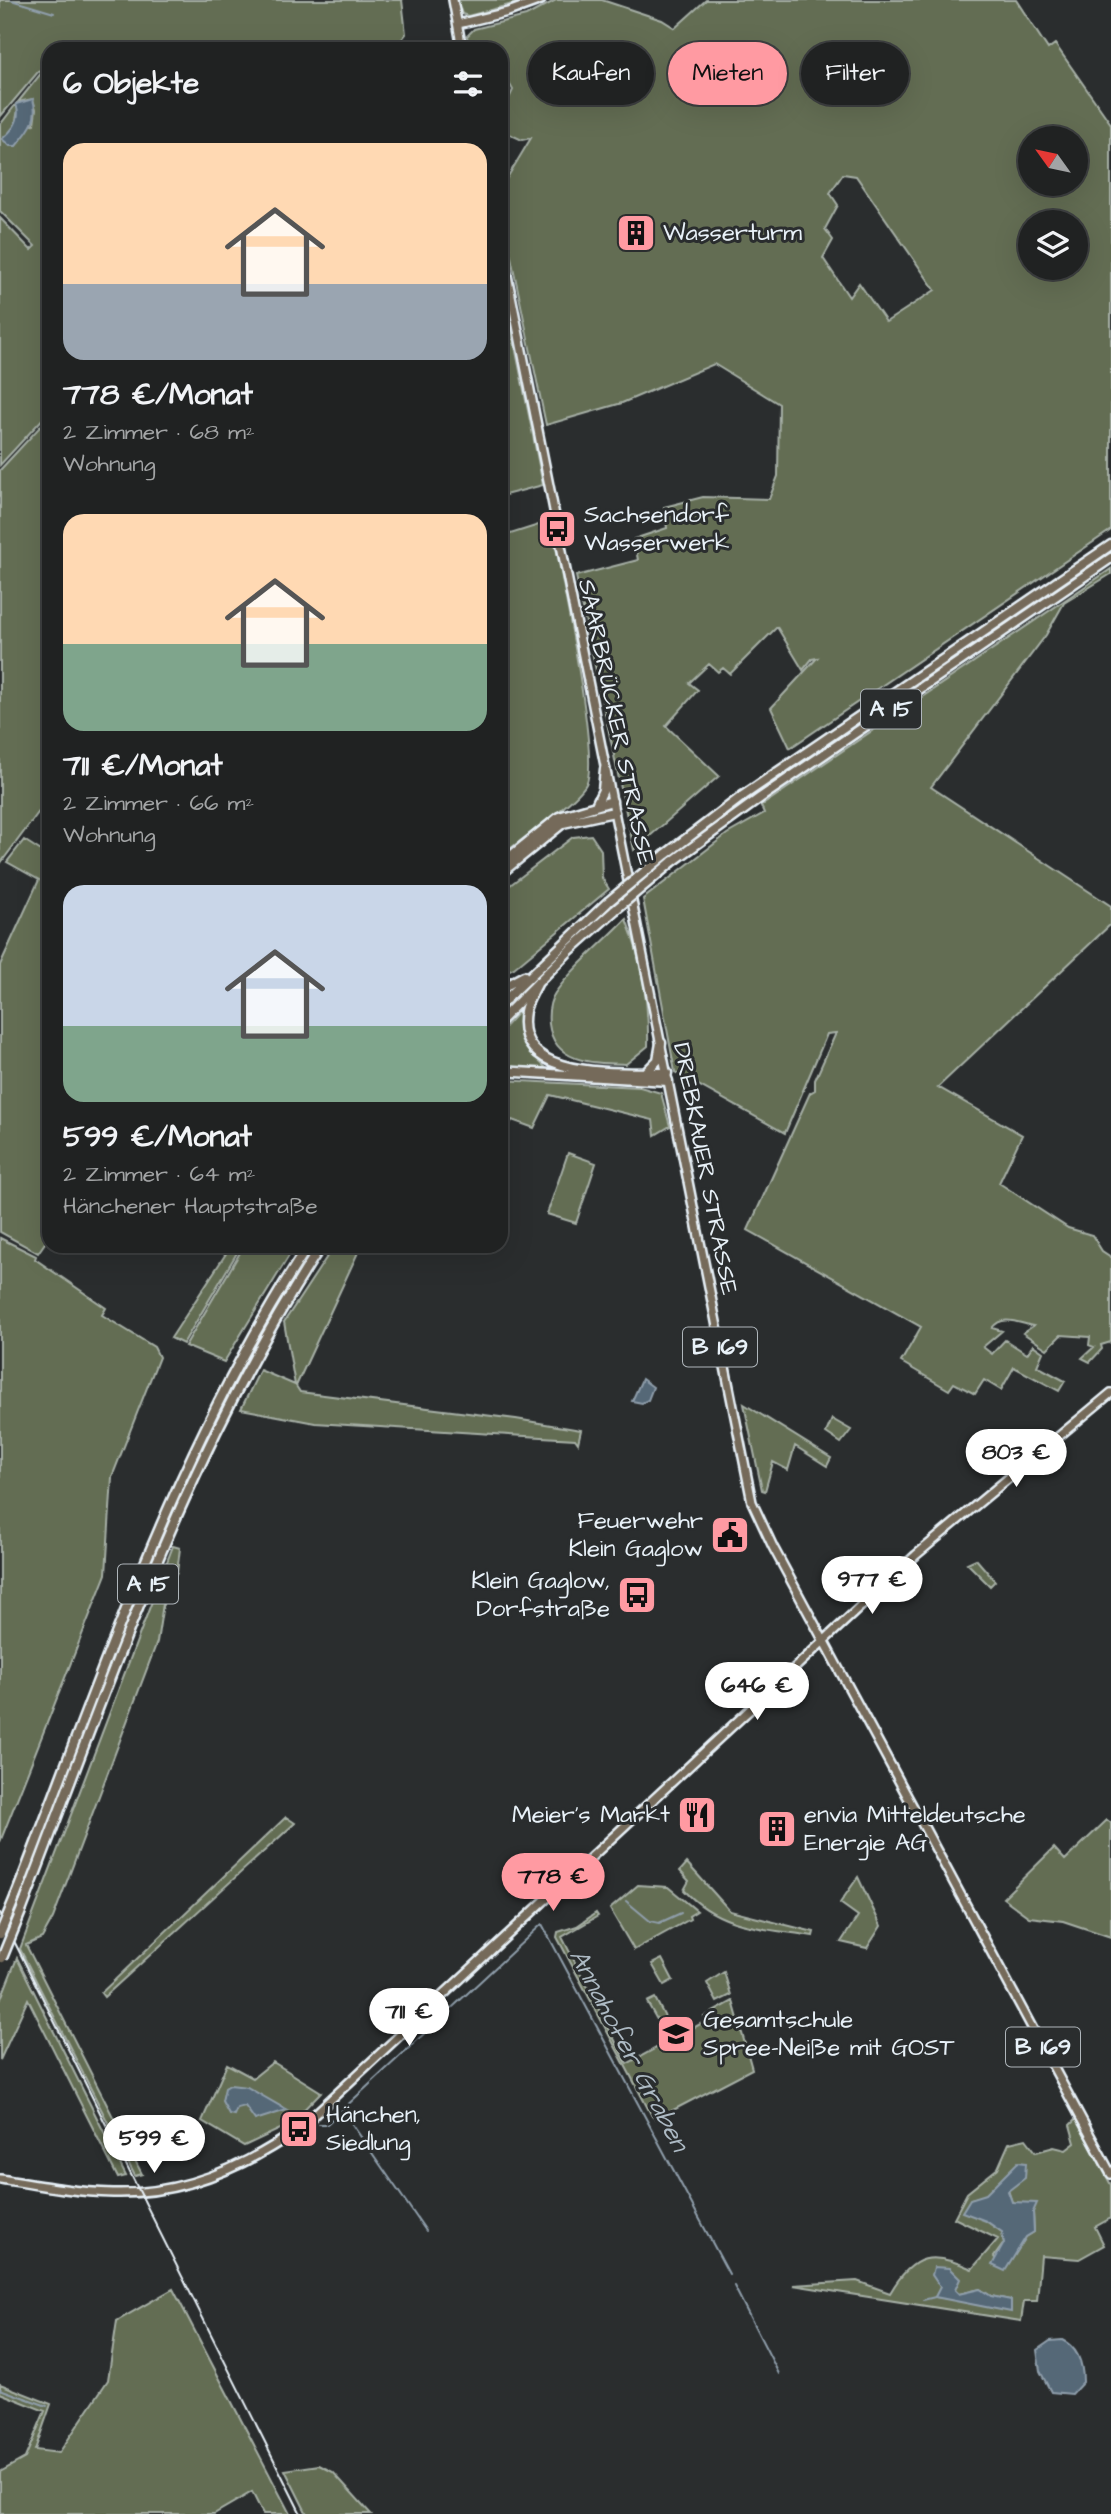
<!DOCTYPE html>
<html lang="de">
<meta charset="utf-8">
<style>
:root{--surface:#202222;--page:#2d2f2f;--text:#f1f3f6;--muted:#a2a4a5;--line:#3d3f40;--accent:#ff9aa2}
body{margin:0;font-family:"Architects Daughter",sans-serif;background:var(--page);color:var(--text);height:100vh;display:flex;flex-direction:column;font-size:26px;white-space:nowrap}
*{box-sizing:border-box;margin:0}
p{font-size:23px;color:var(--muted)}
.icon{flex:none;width:38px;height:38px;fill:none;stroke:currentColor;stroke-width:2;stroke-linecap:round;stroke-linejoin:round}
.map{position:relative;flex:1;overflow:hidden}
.drawer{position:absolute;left:42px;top:42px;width:466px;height:1211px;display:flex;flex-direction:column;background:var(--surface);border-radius:21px;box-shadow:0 7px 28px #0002,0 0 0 2px var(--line)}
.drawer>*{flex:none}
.banner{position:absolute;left:528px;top:42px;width:476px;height:63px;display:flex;gap:14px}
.needle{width:46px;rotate:303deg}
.controls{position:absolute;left:1018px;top:126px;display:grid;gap:14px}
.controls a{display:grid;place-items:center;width:70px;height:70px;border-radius:50%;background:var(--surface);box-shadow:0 7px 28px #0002,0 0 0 2px var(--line);font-size:35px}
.price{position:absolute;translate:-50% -60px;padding:0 16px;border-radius:24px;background:#fff;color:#222;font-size:23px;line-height:46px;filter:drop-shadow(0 2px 4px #0008)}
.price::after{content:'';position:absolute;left:50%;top:42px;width:21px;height:16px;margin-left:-10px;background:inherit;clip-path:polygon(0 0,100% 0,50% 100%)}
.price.on{background:var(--accent);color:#111}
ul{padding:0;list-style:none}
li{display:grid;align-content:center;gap:14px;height:371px;padding:0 21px}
li span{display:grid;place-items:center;height:217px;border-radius:21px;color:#555}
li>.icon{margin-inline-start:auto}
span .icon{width:126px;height:126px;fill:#fffc;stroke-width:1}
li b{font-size:30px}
h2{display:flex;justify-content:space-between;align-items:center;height:84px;padding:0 21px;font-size:30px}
.chip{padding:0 24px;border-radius:32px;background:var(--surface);box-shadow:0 7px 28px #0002,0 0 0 2px var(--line);font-size:24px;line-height:63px}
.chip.on{background:var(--accent);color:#111}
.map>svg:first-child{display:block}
.green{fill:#636d53;stroke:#a6afa6;stroke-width:2;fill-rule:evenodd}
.water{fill:#546777;stroke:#8f9eab;stroke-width:2}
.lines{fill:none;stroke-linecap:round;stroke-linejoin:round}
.stream{stroke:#8f9eab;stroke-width:2}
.major-casing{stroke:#e8f1f8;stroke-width:12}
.highway-casing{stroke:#e8f1f8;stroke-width:13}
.major{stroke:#746a5a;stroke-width:7}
.highway{stroke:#746a5a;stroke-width:8}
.rail{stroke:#e8f1f8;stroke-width:2}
.highway-bridge-casing{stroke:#e8f1f8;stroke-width:13;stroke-linecap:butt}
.highway-bridge{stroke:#746a5a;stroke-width:8}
.labels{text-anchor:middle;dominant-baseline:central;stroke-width:6;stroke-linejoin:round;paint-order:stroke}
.shield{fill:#2a2d2e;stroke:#afb6bb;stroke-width:2}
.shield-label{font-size:23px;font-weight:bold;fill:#e8f1f8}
.poi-label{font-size:24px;fill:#e8f1f8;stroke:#2a2d2e;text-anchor:start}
.street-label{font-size:24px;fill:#e8f1f8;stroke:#2a2d2e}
.water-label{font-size:26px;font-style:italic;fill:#adbac4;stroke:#2a2d2e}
</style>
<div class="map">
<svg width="1111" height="2514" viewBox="0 0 1111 2514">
<rect width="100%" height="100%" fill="#2a2d2e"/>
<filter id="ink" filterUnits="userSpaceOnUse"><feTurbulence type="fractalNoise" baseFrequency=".0143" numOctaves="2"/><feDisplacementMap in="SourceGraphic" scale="14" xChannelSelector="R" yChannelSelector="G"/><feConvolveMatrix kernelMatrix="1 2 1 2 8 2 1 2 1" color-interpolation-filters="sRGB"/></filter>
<g filter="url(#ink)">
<path class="green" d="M0,0H402L406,34L394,49H49V412L0,465V218L31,250L35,246L0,211V125L16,104L18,110L14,130L34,124L36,109L33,99L18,102L43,71L38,72L0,117Z
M457,0H527L468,16L462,14Z
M556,0H602L662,20L675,28L706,0H1016L1048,49L1055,44L1111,124V530L790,748L771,708L817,658L812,659L803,670L777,627L730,674L723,668L718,672L709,664L689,683L698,690L666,726L719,776L634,850L576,576L638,560L634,539L667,528L664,507L703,497L769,499L778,476L779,404L714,364L622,403L546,425L501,209V188L531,138L522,140L501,130V115L513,90L506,78L501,81L500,49H469L467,36L474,29L526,16ZM1031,138H1076V184H1031ZM843,174L856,176L935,290L886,322L859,283L849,297L823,258L833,240L825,229L838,205L830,193ZM1031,222H1076V268H1031Z
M500,272L543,485L501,496H500Z
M49,417V744L43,751L49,758V798L0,864V470Z
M551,521C558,561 601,759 586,784C576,802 520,840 501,856V537Z
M1111,569V574L1064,603L1046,635L931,787L1111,906V924L938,1087L1022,1135L999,1183L1068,1228L1092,1235L1102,1251L1111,1257V1342L1101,1345L1102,1349L1090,1362L1082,1358L1094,1347L1089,1345L1090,1337L1061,1335L1047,1349L1023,1333L1033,1326C1019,1323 1002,1314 992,1328L1002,1331L983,1347L992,1354L1005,1340L1027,1354L1033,1345L1043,1352L1037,1366L1065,1381L1059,1391L1014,1367L1001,1390L984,1380L975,1394L954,1383L949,1390L901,1362L921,1327L748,1230L810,1093L815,1090V1080L836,1033L827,1034L785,1133L675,1072L643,899L727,834L764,813L761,806Z
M591,835L601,850L602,878L609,889L514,968L501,974V892L573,837Z
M24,840L49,856V1237L38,1253L0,1232V965L39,880L7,862Z
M626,919C642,958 649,1004 648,1046L626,1064C594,1063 554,1064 549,1024C548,1014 549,1002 555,993C574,966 603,943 626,919Z
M521,1009C517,1034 528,1052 546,1068L501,1067L500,1032Z
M500,1080L640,1087L661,1093L670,1126L655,1135L653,1120L550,1095L534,1128L512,1120L507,1129L501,1125Z
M568,1153L596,1163L576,1223L547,1214Z
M0,1238L36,1256L35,1259L106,1308L102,1315L154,1347L159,1357L112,1477L106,1574L0,1842Z
M231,1246H241L183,1344L171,1338Z
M244,1246H295L224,1362L185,1346Z
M334,1246H361L296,1386L300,1392L516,1419L581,1430L578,1443L575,1439L315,1423L241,1409L260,1370L295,1385L284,1322Z
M744,1404L831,1458L827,1466L795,1446L788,1470L773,1462L765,1491L762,1490Z
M832,1419L851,1430L841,1443L826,1433Z
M173,1546L180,1548L177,1573L165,1591L157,1642L53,1918L42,1938L26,1945L142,2174L135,2176L20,1949Z
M976,1559L995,1581L990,1586L967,1563Z
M286,1817L295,1823L104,1997L101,1993Z
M1107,1820L1111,1823V1937L1063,1921L1029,1917L1003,1898L1054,1848L1065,1860Z
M687,1863L730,1911L814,1932L813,1936C763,1928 720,1929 684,1890L689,1881L680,1871Z
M858,1877L881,1926L867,1948L841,1942L858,1916L840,1903Z
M638,1885L668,1887L697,1911L689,1916L690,1919L634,1950L610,1909Z
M596,1913L598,1916L562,1937L627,2064L706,2021L704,2017L733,2001L752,2069L656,2119L652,2116L557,1937L558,1932L577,1926Z
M17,1958L126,2176L118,2178L28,1999L0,2060V2001Z
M662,1959L673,1980L664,1985L652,1964Z
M724,1972L731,1995L717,2002L707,1983Z
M655,1998L667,2021L660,2025L647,2002Z
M273,2062L321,2092L289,2125L244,2146L202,2121L227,2064L253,2078Z
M1076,2119L1111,2185V2218L1095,2227L1104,2245L1079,2259L1041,2256L1037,2301H1024L1021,2321L793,2285L857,2281L890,2293C913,2253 933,2251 972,2269L998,2239L954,2218L967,2193L998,2168L1009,2143L1026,2139L1036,2152L1054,2147L1066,2150L1075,2143L1070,2125ZM1008,2190L1012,2202L1033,2212L1034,2232L1026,2237L1005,2270L994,2257L1004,2243L1002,2232L986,2221L971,2199ZM941,2287L959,2294L980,2289L991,2296L1010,2300L964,2301L935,2297Z
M173,2289L290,2514H263L252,2492L214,2514H0V2472L25,2458L45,2411L0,2393V2384L51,2404L35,2450L59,2453L108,2380L117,2321Z
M319,2465L333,2472L371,2514H307L285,2470Z"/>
<path class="water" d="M33,99C39,120 29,130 16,146H10L2,139C12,131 22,119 16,104Z
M642,1379L653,1387L648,1400L642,1403L632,1401Z
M230,2085L247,2087L287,2110L255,2120L245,2106L237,2108L234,2115L229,2114L222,2101L225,2088Z
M1018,2162L1026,2163L1025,2178L1008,2191L1012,2202L1037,2203L1033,2212L1034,2232L1026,2237L1005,2271L992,2265L1004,2243L1002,2232L986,2221L962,2212L970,2199L986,2194Z
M934,2267L949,2268L960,2279L955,2290L959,2294L980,2289L991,2296L1011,2300V2312L935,2297L940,2287L932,2275Z
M1062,2340C1079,2348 1083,2365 1083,2382L1072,2394L1051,2392L1040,2371L1037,2350L1050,2341Z"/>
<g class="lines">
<path class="stream" d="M11,0L54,13
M626,1901L650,1921L659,1923L681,1913
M343,2111L426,2231
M319,2124H327L542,1924L729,2274
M734,2286L779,2374
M923,2300L935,2297
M0,2389L47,2406"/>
<g class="major-casing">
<path id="major" d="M453,0L462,49
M458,24L508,12L541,0
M500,240L752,1502L773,1547L1111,2174
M0,2179C37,2185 76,2192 113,2193C181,2195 245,2167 299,2129L916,1555L1111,1393"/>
</g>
<g class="highway-casing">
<path id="highway" d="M596,805L603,790L605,769
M665,855L744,795L1111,545
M672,862L760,798L1111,558
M500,865L559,817L612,801
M500,874L563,823L614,812
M538,982C534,991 527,1001 525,1011C512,1083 623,1071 667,1073
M500,989L524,976
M500,1005L608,902
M500,1021L569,951L615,910
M500,1071L668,1081
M646,1072L658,1060L661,1043
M16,1895C102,1674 177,1446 308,1246
M22,1909C109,1683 187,1450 321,1246"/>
</g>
<use href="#major" class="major"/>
<use href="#highway" class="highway"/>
<path class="rail" d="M0,1913L301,2514"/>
<g class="highway-bridge-casing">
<path id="highway-bridge" d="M608,902L665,855
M615,910L672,862
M0,1934L16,1895
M2,1958L22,1909"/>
</g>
<use href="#highway-bridge" class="highway-bridge"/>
</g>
</g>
<defs>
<g id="building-square" transform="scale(2.0125)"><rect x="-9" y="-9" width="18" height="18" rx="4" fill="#ff9aa2" stroke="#2a2d2e"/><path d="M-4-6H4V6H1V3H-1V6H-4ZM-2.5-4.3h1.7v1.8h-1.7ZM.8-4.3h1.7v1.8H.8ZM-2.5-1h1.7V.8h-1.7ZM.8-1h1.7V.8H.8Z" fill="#111"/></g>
<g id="bus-square" transform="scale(2.0125)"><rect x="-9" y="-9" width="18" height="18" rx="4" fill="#ff9aa2" stroke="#2a2d2e"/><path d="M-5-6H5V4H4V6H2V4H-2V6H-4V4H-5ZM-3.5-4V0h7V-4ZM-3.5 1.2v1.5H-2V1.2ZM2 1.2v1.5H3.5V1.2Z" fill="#111"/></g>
<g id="civic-square" transform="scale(2.0125)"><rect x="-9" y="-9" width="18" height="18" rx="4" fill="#ff9aa2" stroke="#2a2d2e"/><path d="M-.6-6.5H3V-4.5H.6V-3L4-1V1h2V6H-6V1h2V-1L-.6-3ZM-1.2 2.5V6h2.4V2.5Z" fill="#111"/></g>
<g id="restaurant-square" transform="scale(2.0125)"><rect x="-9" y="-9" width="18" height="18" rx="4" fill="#ff9aa2" stroke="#2a2d2e"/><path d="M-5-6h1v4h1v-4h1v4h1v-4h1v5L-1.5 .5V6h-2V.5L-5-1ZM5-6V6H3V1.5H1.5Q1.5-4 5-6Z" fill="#111"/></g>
<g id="school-square" transform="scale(2.0125)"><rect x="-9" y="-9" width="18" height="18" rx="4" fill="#ff9aa2" stroke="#2a2d2e"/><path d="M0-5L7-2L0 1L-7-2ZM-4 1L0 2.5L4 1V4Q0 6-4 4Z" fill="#111"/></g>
</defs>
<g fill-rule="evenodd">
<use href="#building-square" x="636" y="233"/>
<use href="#bus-square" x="557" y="529"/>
<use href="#civic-square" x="730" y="1535"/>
<use href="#bus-square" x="637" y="1595"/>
<use href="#restaurant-square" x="697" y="1815"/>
<use href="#building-square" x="777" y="1829"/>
<use href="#school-square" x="676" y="2034"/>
<use href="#bus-square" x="299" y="2129"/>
</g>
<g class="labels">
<g class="shield">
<rect x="861" y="689.5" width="60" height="39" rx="5"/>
<rect x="683" y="1327.5" width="74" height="39" rx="5"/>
<rect x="118" y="1564.5" width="60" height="39" rx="5"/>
<rect x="1006" y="2027.5" width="74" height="39" rx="5"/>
</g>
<g class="shield-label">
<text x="891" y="709">A 15</text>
<text x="720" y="1347">B 169</text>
<text x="148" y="1584">A 15</text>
<text x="1043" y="2047">B 169</text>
</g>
<g class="poi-label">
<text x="663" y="233">Wasserturm</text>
<text x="584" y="515">Sachsendorf<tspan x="584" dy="28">Wasserwerk</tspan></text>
<text x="703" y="1521" text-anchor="end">Feuerwehr<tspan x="703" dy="28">Klein Gaglow</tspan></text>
<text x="610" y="1581" text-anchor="end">Klein Gaglow,<tspan x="610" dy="28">Dorfstraße</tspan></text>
<text x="670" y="1815" text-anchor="end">Meier's Markt</text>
<text x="804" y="1815">envia Mitteldeutsche<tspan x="804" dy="28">Energie AG</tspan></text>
<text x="703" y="2020">Gesamtschule<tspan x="703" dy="28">Spree-Neiße mit GOST</tspan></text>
<text x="326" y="2115">Hänchen,<tspan x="326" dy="28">Siedlung</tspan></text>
</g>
<g class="street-label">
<text transform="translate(616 722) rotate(78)">SAARBRÜCKER STRASSE</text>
<text transform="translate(705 1169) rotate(79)">DREBKAUER STRASSE</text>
</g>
<g class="water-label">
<text transform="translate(629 2050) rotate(62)">Annahofer Graben</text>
</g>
</g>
</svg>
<div class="controls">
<a><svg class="needle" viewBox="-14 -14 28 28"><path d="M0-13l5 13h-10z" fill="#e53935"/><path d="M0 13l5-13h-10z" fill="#a2a4a5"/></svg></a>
<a><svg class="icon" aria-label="layers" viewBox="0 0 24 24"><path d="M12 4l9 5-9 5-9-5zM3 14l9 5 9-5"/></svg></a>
</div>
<b class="price" style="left:1016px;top:1489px">803 €</b>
<b class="price" style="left:872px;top:1616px">977 €</b>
<b class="price" style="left:757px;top:1722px">646 €</b>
<b class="price on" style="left:553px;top:1913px">778 €</b>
<b class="price" style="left:409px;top:2048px">711 €</b>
<b class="price" style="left:154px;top:2175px">599 €</b>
<div class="banner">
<a class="chip">Kaufen</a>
<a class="chip on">Mieten</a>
<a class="chip">Filter</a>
</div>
<section class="drawer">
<h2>6 Objekte<svg class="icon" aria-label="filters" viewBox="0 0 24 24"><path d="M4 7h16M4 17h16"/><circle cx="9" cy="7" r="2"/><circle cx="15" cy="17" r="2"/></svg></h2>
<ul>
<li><span style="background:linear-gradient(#ffd9b3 65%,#9aa5b1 0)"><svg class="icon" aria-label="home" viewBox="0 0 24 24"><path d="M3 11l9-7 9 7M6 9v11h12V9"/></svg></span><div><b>778 €/Monat</b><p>2 Zimmer · 68 m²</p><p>Wohnung</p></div></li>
<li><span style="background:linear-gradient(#ffd9b3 60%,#7fa58c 0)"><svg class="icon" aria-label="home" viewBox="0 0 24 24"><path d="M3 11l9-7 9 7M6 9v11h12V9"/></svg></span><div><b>711 €/Monat</b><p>2 Zimmer · 66 m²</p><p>Wohnung</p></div></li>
<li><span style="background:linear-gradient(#c9d6e8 65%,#7fa58c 0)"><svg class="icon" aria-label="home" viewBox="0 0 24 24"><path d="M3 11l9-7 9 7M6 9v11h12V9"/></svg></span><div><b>599 €/Monat</b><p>2 Zimmer · 64 m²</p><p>Hänchener Hauptstraße</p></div></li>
</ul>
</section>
</div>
